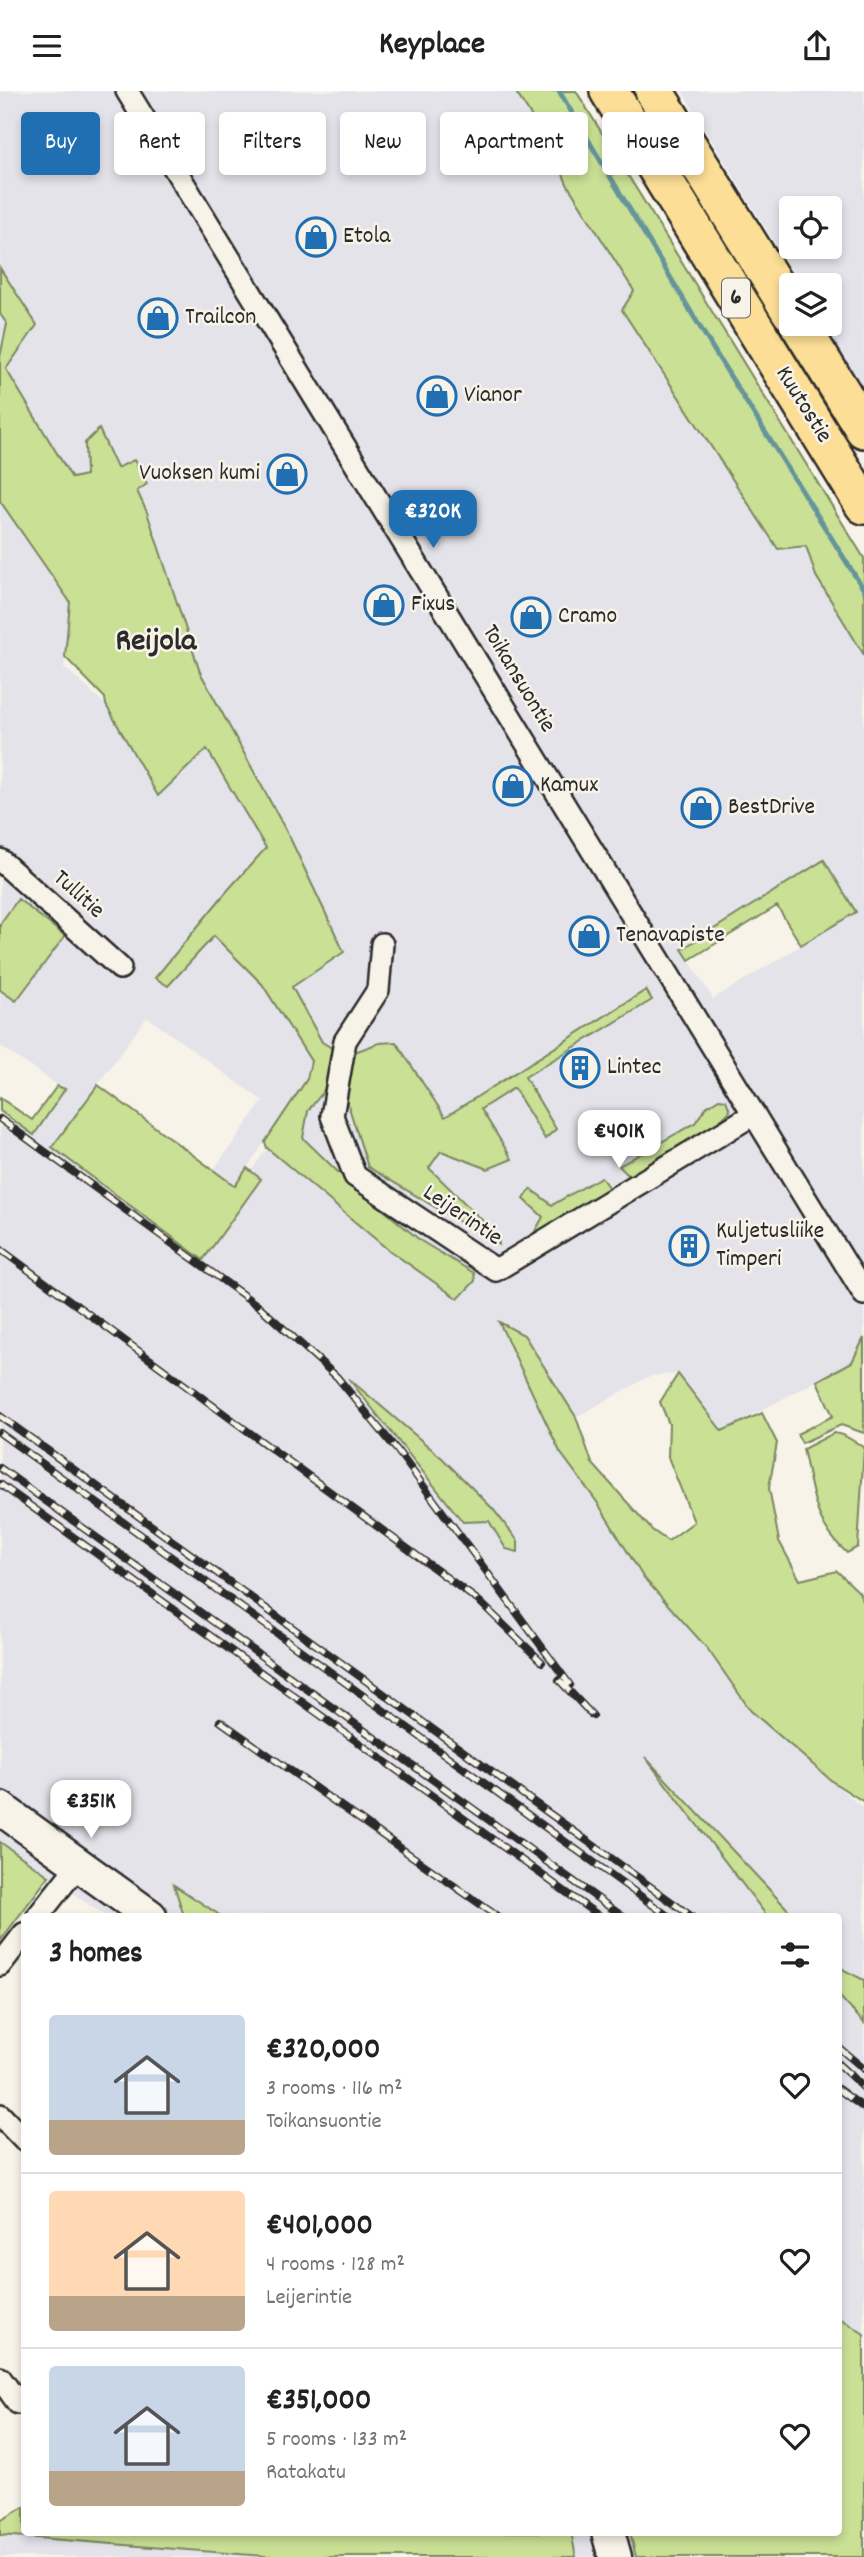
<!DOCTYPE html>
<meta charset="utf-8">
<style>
:root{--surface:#fff;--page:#f2f2f2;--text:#202124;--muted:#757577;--line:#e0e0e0;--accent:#1f6fb2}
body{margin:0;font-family:Dekko,sans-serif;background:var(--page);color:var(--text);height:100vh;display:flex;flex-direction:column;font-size:26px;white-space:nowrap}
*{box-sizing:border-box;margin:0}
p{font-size:23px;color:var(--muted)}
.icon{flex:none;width:38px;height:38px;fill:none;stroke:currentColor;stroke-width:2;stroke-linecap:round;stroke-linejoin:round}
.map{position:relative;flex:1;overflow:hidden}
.sheet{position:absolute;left:21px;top:1822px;width:821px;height:623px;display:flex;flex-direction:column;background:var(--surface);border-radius:7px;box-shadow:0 4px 10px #0003}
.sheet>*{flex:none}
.top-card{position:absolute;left:21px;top:21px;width:822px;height:63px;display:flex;gap:14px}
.fabs{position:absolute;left:779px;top:105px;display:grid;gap:14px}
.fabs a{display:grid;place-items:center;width:63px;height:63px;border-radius:7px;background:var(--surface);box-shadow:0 4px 10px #0003;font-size:35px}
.price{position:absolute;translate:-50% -60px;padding:0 16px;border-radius:14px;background:#fff;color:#222;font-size:23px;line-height:46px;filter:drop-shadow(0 2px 4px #0008)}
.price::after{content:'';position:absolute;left:50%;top:42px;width:21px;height:16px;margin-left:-10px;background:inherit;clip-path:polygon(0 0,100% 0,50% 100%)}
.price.on{background:var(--accent);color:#fff}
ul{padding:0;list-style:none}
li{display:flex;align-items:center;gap:21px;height:175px;padding:0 28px}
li+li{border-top:2px solid var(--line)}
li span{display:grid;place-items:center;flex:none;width:196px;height:140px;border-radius:7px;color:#555}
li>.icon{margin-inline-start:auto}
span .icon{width:84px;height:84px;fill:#fffc;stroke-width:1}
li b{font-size:30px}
h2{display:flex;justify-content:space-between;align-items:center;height:84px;padding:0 28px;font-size:30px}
.pill{padding:0 24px;border-radius:7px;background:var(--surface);box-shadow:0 4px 10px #0003;font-size:24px;line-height:63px}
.pill.on{background:var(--accent);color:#fff}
header{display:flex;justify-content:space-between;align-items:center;height:91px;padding:0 28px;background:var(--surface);font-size:32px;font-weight:800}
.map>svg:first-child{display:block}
.built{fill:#e4e3ea;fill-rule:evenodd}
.green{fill:#cae095;stroke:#7a8660;stroke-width:2}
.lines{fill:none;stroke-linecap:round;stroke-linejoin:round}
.stream{stroke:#65959b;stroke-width:5}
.minor-casing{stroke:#2b2b2b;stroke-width:26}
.secondary-casing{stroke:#2b2b2b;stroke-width:37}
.trunk-casing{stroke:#2b2b2b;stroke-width:42}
.minor{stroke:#f7f3e8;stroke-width:21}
.secondary{stroke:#f7f3e8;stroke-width:32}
.trunk{stroke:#fcde96;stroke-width:37}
.rail-casing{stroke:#2b2b2b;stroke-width:8}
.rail{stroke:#f7f3e8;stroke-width:5;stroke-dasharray:16;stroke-linecap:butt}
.labels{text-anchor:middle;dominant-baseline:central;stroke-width:5;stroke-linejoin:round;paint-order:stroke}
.shield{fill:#f7f3e8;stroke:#686764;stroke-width:2}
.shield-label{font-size:23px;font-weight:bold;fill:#2b2b2b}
.poi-label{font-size:24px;fill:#2b2b2b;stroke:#f7f3e8;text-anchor:start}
.street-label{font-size:24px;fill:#2b2b2b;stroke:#f7f3e8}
.district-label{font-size:32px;font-weight:bold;fill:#2b2b2b;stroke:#f7f3e8}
</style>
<header><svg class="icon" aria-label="menu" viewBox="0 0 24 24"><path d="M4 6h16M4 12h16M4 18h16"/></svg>Keyplace<svg class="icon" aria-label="share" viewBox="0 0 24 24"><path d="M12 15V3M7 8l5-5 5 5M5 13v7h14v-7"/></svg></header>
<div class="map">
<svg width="864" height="2466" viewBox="0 0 864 2466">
<rect width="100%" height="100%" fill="#f7f3e8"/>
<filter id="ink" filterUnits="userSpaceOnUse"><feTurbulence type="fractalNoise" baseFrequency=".0143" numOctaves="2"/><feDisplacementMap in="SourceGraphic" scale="14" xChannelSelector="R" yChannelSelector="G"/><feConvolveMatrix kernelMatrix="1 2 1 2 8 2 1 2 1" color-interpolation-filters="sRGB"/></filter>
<g filter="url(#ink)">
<path class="built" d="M0,0H516L552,57L567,93L634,201L623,220L777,458L806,455L816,485L864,564V1247L852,1271L722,1340L678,1283L650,1285L576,1326L524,1244L500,1233L560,1361L707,1557L751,1620L864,1718V1889L844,1879L838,1873V1825H794L652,1673L767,1825H222L175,1796L184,1825H105L0,1751V1020L35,1044L65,999L0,955V899L16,910L19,808L0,833V410L70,511L64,576L106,614L158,705L207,658L267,757L227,800L155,887L168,894L214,845L262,893L312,970L307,988L235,1095L214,1078L263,1010L147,926L52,1056L203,1169L261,1088L251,1080L267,1057L386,1157L457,1208L475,1190L474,1182L421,1150L339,1082L303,1047L308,1020L323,1001L322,951L291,896L290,747L200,581L147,416L136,399L147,393L134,369L117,378L99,338L85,353L86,384L72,388L6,278L0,277ZM824,769L856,821L713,908L682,858ZM646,899L525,986L555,1037L545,1047L514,997L480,1017L511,1068L488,1078L441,1059L429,1078L498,1145V1153L345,1004L396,952L444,1027Z
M682,0H864V301L823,233H830V194H800ZM791,117H830V156H791Z
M838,1904L864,1932V2243L838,2226Z
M571,2441H630L636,2466H576Z
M0,2444L278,2466H0Z"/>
<path class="green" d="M515,0H576L864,467V564L816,485L806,455L778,458L622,219L634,200L567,93L552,57Z
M0,177L37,234L6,278L72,387L86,384L85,352L99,338L117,377L134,369L147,393L137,400L147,421L200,581L290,747L344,861L292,896L322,951L332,957L331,983L323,1001L308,1020L303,1047L339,1082L421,1150L474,1182L475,1190L458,1208L386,1157L267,1057L265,1051L307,988L311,970L262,893L214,845L168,895L155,887L227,800L266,757L207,658L158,705L106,614L105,607L65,566L70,511L0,410V266L7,233L0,223Z
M824,769L856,821L801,854L777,815L689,869L682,858Z
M18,808L65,845L16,910L0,899V833Z
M646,899L652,909L525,986L556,1038L545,1048L514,997L481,1018L512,1068L488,1078L441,1060L429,1077L498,1145L499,1154L368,1076L345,1004L352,962L379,952L396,951L445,1026Z
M98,994L235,1095L247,1077L261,1088L203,1169L52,1056Z
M57,995L65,998L34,1044L0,1020V1007L32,1029Z
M719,1008L726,1009L730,1020L714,1036L630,1086L619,1075L695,1032L706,1016Z
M601,1086L610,1099L533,1144L543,1126L524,1108L531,1098L552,1114Z
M499,1231L524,1244L576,1326L592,1372L652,1439L668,1450L694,1431L668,1366L669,1333L660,1311L678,1283L722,1340L762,1322L777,1352L769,1397L779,1450L800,1489L837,1480L859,1501L864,1512V1711L833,1691L751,1620L707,1557L643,1486L597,1411L560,1361Z
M864,1247V1342L841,1334L802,1352L797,1343L833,1325L817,1290L852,1271Z
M348,1287L442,1367L493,1418L518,1450V1461L506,1458L489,1430L463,1431Z
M834,1342L843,1344L864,1356L858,1456L847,1462C813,1432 813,1400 803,1358Z
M645,1666L794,1825H767Z
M0,1751L49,1785L0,1850Z
M174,1794L221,1825H184Z
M838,1873L844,1879L864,1889V1932L838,1904Z
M838,2226L864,2243V2466H636L630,2441H838Z
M24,2416V2441H571L576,2466H278L0,2444V2430Z"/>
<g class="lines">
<path class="stream" d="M559,0L715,261L864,499"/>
<g class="minor-casing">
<path id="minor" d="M127,0L864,1203
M0,769L120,877
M382,853L378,899L345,950L332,1025L355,1085L496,1179L754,1023
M38,1825L79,1773
M0,1874L24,1843
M0,2024L24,2049
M0,2287L18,2312"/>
</g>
<g class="secondary-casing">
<path id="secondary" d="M0,1717L150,1825
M608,2441L615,2466"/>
</g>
<g class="trunk-casing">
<path id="trunk" d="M609,0L864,414
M654,0L791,221
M799,233L864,338"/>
</g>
<use href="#minor" class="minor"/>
<use href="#secondary" class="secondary"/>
<use href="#trunk" class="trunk"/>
<g class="rail-casing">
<path id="rail" d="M0,1028L261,1217L337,1286L397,1359L570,1594
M0,1158L480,1511L542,1571
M0,1325L691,1825
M0,1342L668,1825
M0,1377L622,1825
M0,1393L599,1825
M559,1589L593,1625
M220,1630L497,1825
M838,1956L864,1978
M838,1973L864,1997
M838,1998L864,2017"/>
</g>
<use href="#rail" class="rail"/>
</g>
</g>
<defs>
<g id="shop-ring" transform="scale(2.0125)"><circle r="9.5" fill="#f7f3e8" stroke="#1f6fb2" stroke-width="1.5"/><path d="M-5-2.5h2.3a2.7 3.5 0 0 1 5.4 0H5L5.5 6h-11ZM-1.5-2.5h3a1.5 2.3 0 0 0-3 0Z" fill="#1f6fb2"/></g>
<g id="building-ring" transform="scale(2.0125)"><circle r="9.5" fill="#f7f3e8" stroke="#1f6fb2" stroke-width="1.5"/><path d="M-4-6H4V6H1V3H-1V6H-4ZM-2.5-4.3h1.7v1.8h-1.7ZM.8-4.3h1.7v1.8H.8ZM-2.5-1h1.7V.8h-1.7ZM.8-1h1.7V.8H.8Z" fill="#1f6fb2"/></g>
</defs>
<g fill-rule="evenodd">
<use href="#shop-ring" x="316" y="146"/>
<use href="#shop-ring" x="158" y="227"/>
<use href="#shop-ring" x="437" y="305"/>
<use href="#shop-ring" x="287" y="383"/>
<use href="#shop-ring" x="384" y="514"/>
<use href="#shop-ring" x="531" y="526"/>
<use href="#shop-ring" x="513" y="695"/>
<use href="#shop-ring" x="701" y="717"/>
<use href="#shop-ring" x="589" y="845"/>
<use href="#building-ring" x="580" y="977"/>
<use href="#building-ring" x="689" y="1155"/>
</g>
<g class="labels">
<rect class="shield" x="722" y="187.5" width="28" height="39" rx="5"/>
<g class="shield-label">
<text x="736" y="207">6</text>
</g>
<g class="poi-label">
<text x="343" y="146">Etola</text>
<text x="185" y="227">Trailcon</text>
<text x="464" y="305">Vianor</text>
<text x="260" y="383" text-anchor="end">Vuoksen kumi</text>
<text x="411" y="514">Fixus</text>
<text x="558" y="526">Cramo</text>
<text x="540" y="695">Kamux</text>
<text x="728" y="717">BestDrive</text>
<text x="616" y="845">Tenavapiste</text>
<text x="607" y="977">Lintec</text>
<text x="716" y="1141">Kuljetusliike<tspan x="716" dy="28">Timperi</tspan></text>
</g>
<g class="street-label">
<text transform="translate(803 314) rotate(58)">Kuutostie</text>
<text transform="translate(518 588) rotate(59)">Toikansuontie</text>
<text transform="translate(78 804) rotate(42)">Tullitie</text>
<text transform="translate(462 1125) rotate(34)">Leijerintie</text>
</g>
<g class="district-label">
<text x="156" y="552">Reijola</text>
</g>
</g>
</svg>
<div class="fabs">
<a><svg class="icon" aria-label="locate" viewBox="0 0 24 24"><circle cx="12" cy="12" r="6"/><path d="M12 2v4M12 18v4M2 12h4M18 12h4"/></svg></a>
<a><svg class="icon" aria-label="layers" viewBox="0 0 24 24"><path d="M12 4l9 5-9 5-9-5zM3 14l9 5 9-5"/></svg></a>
</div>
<b class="price on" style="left:433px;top:459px">€320K</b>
<b class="price" style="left:619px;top:1079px">€401K</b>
<b class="price" style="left:91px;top:1749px">€351K</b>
<div class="top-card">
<a class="pill on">Buy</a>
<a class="pill">Rent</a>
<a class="pill">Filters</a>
<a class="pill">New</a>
<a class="pill">Apartment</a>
<a class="pill">House</a>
</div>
<section class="sheet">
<h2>3 homes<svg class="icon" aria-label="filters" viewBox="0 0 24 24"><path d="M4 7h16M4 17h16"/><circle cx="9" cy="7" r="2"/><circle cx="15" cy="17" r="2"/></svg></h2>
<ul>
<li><span style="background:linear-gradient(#c9d6e8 75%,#b9a48a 0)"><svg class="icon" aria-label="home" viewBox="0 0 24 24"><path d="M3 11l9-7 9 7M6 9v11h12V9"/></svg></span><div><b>€320,000</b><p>3 rooms · 116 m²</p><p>Toikansuontie</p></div><svg class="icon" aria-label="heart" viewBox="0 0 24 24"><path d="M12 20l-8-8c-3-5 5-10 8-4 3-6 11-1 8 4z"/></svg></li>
<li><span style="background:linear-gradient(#ffd9b3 75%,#b9a48a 0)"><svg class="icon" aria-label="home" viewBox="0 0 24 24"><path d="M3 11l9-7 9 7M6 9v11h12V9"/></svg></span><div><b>€401,000</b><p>4 rooms · 128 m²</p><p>Leijerintie</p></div><svg class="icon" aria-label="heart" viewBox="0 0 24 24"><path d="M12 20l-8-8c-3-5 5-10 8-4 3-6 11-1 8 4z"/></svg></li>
<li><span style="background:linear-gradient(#c9d6e8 75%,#b9a48a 0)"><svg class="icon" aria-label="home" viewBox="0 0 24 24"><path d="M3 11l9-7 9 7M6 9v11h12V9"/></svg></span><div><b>€351,000</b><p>5 rooms · 133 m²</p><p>Ratakatu</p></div><svg class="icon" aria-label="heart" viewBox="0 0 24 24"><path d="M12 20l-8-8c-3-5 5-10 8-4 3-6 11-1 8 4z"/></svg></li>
</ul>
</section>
</div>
